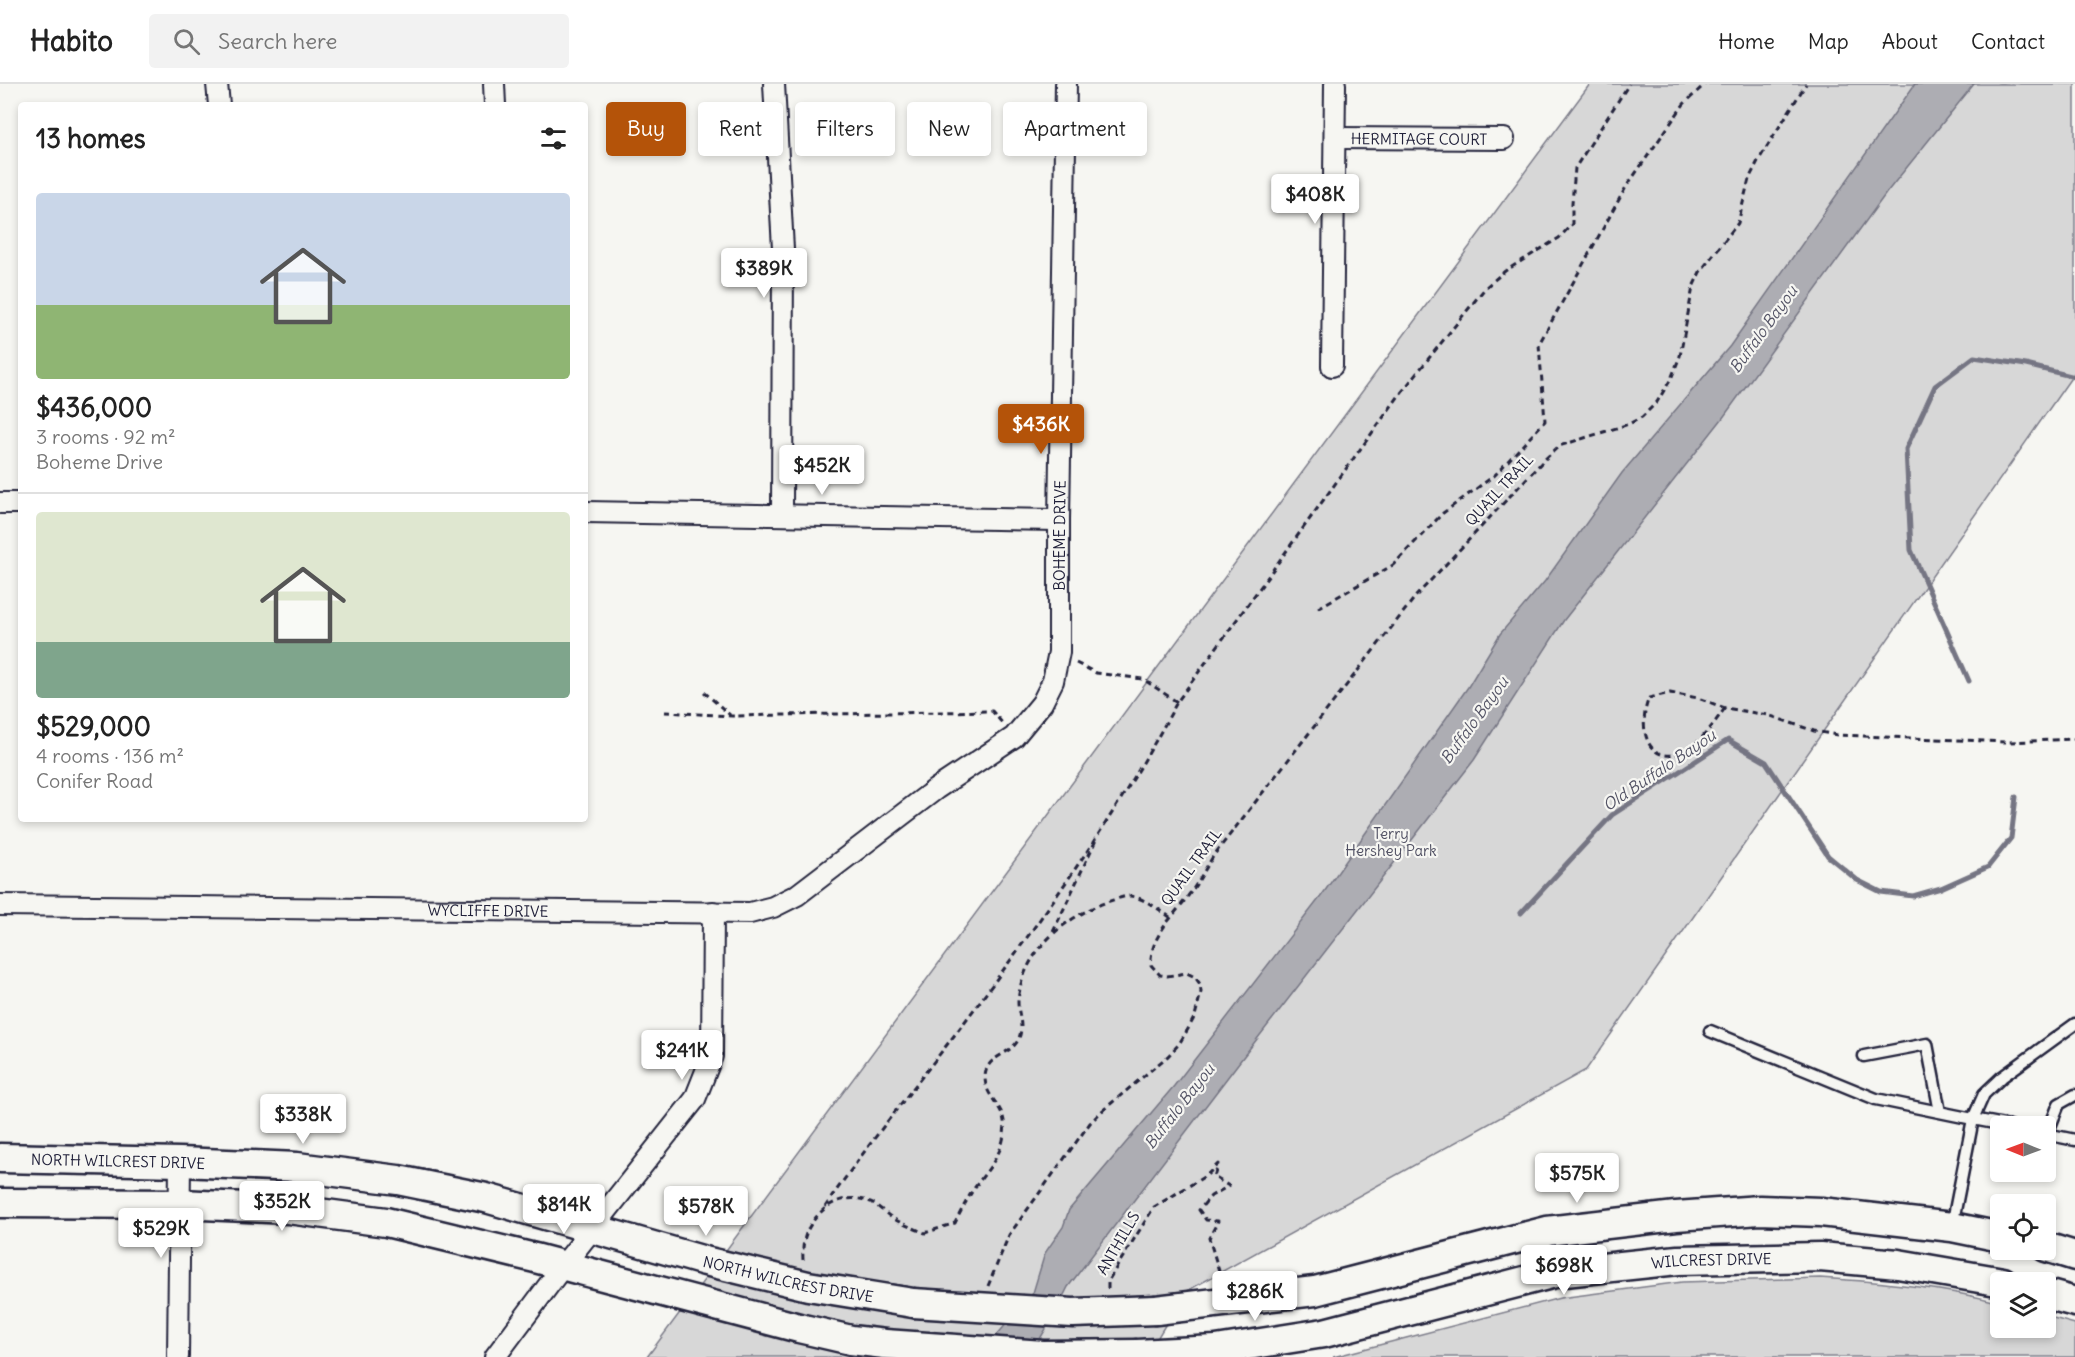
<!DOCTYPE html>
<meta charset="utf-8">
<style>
:root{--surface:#fff;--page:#f2f2f2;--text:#222;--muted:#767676;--line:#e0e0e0;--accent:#b45309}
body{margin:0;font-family:Delius,sans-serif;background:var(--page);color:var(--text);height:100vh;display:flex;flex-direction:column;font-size:22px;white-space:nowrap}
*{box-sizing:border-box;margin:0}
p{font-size:20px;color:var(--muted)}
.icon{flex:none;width:33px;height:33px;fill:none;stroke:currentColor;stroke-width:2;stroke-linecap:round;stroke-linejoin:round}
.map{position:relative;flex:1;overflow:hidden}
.details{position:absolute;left:18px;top:18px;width:570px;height:720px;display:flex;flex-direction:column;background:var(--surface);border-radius:6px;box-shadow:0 3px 9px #0003}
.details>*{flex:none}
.top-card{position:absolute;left:606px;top:18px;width:570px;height:54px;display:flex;gap:12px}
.needle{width:39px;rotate:271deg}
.buttons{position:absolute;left:1990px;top:1032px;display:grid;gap:12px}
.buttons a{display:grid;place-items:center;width:66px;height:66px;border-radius:6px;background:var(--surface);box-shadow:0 3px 9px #0003;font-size:30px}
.price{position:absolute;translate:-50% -51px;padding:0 14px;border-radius:6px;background:#fff;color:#222;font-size:20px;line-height:39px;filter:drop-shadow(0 2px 3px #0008)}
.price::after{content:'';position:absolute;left:50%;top:36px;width:18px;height:14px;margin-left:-9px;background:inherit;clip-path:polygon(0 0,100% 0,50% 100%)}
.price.current{background:var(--accent);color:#fff}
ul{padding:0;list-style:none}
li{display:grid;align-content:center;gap:12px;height:318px;padding:0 18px}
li+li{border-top:2px solid var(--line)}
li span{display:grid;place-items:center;height:186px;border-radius:6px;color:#555}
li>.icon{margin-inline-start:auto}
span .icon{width:108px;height:108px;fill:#fffc;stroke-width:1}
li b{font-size:26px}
h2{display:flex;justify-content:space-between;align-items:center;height:72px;padding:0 18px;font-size:26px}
.pill{padding:0 21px;border-radius:6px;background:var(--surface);box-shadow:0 3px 9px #0003;font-size:21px;line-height:54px}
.pill.current{background:var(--accent);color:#fff}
header{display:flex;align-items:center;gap:36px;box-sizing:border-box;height:84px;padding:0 30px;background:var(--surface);border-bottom:2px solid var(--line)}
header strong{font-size:28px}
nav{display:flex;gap:33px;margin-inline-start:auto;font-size:21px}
.search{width:420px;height:54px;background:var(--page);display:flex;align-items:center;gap:15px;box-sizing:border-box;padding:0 21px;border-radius:6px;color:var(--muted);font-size:22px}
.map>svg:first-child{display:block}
.green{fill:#d7d7d7;stroke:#7c7c89;stroke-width:1.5}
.water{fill:#adadb3;stroke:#757583;stroke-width:1.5}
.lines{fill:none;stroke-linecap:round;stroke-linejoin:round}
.stream{stroke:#757583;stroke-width:5}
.service-casing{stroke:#22223b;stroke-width:15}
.minor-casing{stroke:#22223b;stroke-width:24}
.secondary-casing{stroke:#22223b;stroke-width:33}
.path{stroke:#22223b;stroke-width:3;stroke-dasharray:6 4.5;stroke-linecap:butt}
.service{stroke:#f6f6f2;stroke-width:10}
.minor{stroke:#f6f6f2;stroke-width:20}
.secondary{stroke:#f6f6f2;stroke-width:28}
.secondary-bridge-casing{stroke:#22223b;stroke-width:33;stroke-linecap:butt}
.secondary-bridge{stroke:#f6f6f2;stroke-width:28}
.labels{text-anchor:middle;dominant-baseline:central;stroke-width:4.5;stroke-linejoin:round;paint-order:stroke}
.street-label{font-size:15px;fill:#22223b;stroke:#f6f6f2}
.park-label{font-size:15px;fill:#4f4f62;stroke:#f6f6f2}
.water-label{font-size:16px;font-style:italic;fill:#535365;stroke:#f6f6f2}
</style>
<header>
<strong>Habito</strong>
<div class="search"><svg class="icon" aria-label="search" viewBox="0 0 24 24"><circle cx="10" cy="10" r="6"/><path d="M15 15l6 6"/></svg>Search here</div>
<nav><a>Home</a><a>Map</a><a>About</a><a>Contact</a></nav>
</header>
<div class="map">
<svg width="2075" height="1273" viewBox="0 0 2075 1273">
<rect width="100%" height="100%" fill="#f6f6f2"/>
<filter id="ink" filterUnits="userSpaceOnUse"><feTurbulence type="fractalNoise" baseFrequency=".0167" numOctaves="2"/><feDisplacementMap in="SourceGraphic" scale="12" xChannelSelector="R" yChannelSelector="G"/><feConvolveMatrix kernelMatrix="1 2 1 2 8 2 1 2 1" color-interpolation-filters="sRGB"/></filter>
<g filter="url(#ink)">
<path class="green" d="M1590,0H2075V288L1586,986L1185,1208L1146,1273H647Z
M1820,1194C1881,1198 1942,1203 2001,1219V1244H2046V1232L2075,1240V1273H1333L1560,1214L1682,1198Z"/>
<path class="water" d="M1915,0H1974L1887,108L1722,335L1564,536L1474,676L1240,977L1068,1203L1052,1235L1029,1273H981L996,1252L1033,1209L1045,1169L1063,1143L1069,1126L1174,1002L1322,811L1468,603L1500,550L1545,497L1622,389L1730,262Z"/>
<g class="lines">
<path class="stream" d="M1969,597L1911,466L1906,365L1935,302L1974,273L2026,281L2075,293
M1521,829L1612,731L1728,656L1766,678L1828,772L1857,796L1881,808L1913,812L1941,804L1988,783L2011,754L2016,713"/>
<g class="service-casing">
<path id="service" d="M1710,947L1876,1015L1973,1035L1984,1010L2002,993L2075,940
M1864,972L1927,960L1940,1028
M2046,1050L2075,1056
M2047,1050L2059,1020L2075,1011
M1952,1142L1973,1035L2010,1042"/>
</g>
<g class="minor-casing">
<g id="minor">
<path d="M217,0L219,21"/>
<path d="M494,0L495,21"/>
<path d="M774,0L783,165L782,430"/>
<path id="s1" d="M1335,54L1504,55"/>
<path d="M1332,282L1335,0"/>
<path d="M0,419H21"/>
<path d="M585,428L1059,436"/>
<path id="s2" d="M0,821L750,829L773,823L797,811L936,705L1014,653L1042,619L1053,597L1059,568V436L1066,0"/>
<path d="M178,1273L180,1078"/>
<path d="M495,1273L563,1182L695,1015L712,972L713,828"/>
</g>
</g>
<g class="secondary-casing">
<g id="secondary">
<path id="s3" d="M0,1074L180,1078L297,1083L398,1096L486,1114L705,1177L808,1202L913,1219"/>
<path d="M0,1119L180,1120L288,1125L386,1138L535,1174L799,1244L851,1256L885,1260"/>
<path d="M2046,1163L2075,1172"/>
<path d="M2046,1210L2075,1218"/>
<path d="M1156,1226L1315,1207L1547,1147L1676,1132L1760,1126L1821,1128L1952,1143L2001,1153"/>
<path id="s4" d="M1137,1270L1216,1266L1324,1249L1555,1189L1678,1176L1820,1173L1898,1180L2003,1198"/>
</g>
</g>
<path class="path" d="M1318,524L1393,481L1443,429L1495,391L1545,337L1539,260L1626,103L1684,20L1705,0
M1076,579L1096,589L1143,595L1177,618
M704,608L730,631
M1725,624C1715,638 1696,666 1678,670C1643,679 1639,637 1649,614L1670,609L1698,614L1725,624L1768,631L1814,647L1838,651L2008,658L2075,655
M665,628L732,632L992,627L1003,640
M1053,848L1096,756
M825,1123C875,1049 934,980 987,908C1056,815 1123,720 1177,618L1401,309L1486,203L1505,187L1559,154L1572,140V119L1575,84L1629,0
M803,1176C802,1157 805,1145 819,1130C833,1115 853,1110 873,1119C879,1123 885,1129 891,1133C901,1140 914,1144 925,1149L955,1139C961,1127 967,1115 975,1103C985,1089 999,1074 1003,1056C1011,1021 985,1018 985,993C986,970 1012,972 1019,954C1024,941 1018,931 1018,918C1018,913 1020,905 1021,900C1033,859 1069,832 1107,818C1114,816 1123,812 1130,812C1144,814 1158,825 1170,833
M988,1202L1009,1151L1090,1039L1102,1027L1168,972L1179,960L1188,945L1195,932L1201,908L1200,900L1195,893L1187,889L1167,892L1160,891L1151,881C1149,853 1174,832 1188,812C1198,799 1205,785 1214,771L1416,512L1543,377L1559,362L1629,340L1642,333L1657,318L1671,295L1680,272L1693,203L1700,188L1738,139L1749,95L1758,77L1806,0
M1108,1205V1197L1154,1123L1207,1091L1218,1080L1214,1093L1229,1102L1211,1112L1199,1126L1206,1136L1218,1137L1209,1154L1222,1197"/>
<use href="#service" class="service"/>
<use href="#minor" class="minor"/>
<use href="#secondary" class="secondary"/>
<g class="secondary-bridge-casing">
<path id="secondary-bridge" d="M913,1219L1073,1229L1156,1226
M885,1260L1043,1271L1137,1270"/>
</g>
<use href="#secondary-bridge" class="secondary-bridge"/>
</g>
</g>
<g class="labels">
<g class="street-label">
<text stroke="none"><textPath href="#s1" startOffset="84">HERMITAGE COURT</textPath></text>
<text transform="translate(1499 406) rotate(-47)">QUAIL TRAIL</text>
<text stroke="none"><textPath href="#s2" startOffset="1284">BOHEME DRIVE</textPath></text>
<text transform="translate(1191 783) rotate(-54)">QUAIL TRAIL</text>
<text stroke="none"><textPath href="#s2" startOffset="488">WYCLIFFE DRIVE</textPath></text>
<text stroke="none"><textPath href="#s3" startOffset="118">NORTH WILCREST DRIVE</textPath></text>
<text transform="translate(1118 1159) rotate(-60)">ANTHILLS</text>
<text stroke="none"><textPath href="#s4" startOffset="584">WILCREST DRIVE</textPath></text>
<text stroke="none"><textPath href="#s3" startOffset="802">NORTH WILCREST DRIVE</textPath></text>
</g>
<g class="park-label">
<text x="1391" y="749">Terry<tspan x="1391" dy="17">Hershey Park</tspan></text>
</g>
<g class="water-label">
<text transform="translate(1763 245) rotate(-54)">Buffalo Bayou</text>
<text transform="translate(1474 636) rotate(-54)">Buffalo Bayou</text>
<text transform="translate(1659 686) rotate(-34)">Old Buffalo Bayou</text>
<text transform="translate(1179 1022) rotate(-52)">Buffalo Bayou</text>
</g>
</g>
</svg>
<div class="buttons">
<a><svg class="needle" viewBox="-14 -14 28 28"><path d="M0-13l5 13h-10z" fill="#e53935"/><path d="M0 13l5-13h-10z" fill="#767676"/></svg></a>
<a><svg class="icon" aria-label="locate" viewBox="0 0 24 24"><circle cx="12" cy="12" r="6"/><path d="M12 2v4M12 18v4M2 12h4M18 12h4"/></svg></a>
<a><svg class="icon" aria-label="layers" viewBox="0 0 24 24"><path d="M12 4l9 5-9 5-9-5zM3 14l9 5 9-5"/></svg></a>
</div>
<b class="price" style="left:1315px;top:141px">$408K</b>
<b class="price" style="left:764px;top:215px">$389K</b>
<b class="price current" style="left:1041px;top:371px">$436K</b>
<b class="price" style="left:822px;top:412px">$452K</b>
<b class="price" style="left:682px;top:997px">$241K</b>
<b class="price" style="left:303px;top:1061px">$338K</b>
<b class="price" style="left:1577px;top:1120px">$575K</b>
<b class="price" style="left:282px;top:1148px">$352K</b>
<b class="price" style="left:564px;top:1151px">$814K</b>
<b class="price" style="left:706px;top:1153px">$578K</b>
<b class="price" style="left:161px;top:1175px">$529K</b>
<b class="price" style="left:1564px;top:1212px">$698K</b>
<b class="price" style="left:1255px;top:1238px">$286K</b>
<div class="top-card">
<a class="pill current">Buy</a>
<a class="pill">Rent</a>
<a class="pill">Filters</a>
<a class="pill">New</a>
<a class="pill">Apartment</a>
</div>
<section class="details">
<h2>13 homes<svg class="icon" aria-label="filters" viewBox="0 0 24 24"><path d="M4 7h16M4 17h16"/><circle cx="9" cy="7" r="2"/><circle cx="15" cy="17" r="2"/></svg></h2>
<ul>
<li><span style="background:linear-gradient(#c9d6e8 60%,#8fb573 0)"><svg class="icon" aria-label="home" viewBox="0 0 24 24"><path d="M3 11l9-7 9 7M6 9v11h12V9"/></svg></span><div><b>$436,000</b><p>3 rooms · 92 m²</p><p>Boheme Drive</p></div></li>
<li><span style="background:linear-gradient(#dfe7d0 70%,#7fa58c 0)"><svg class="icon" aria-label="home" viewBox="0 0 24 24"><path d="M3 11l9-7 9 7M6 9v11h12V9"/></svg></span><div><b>$529,000</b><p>4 rooms · 136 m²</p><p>Conifer Road</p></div></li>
</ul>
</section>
</div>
